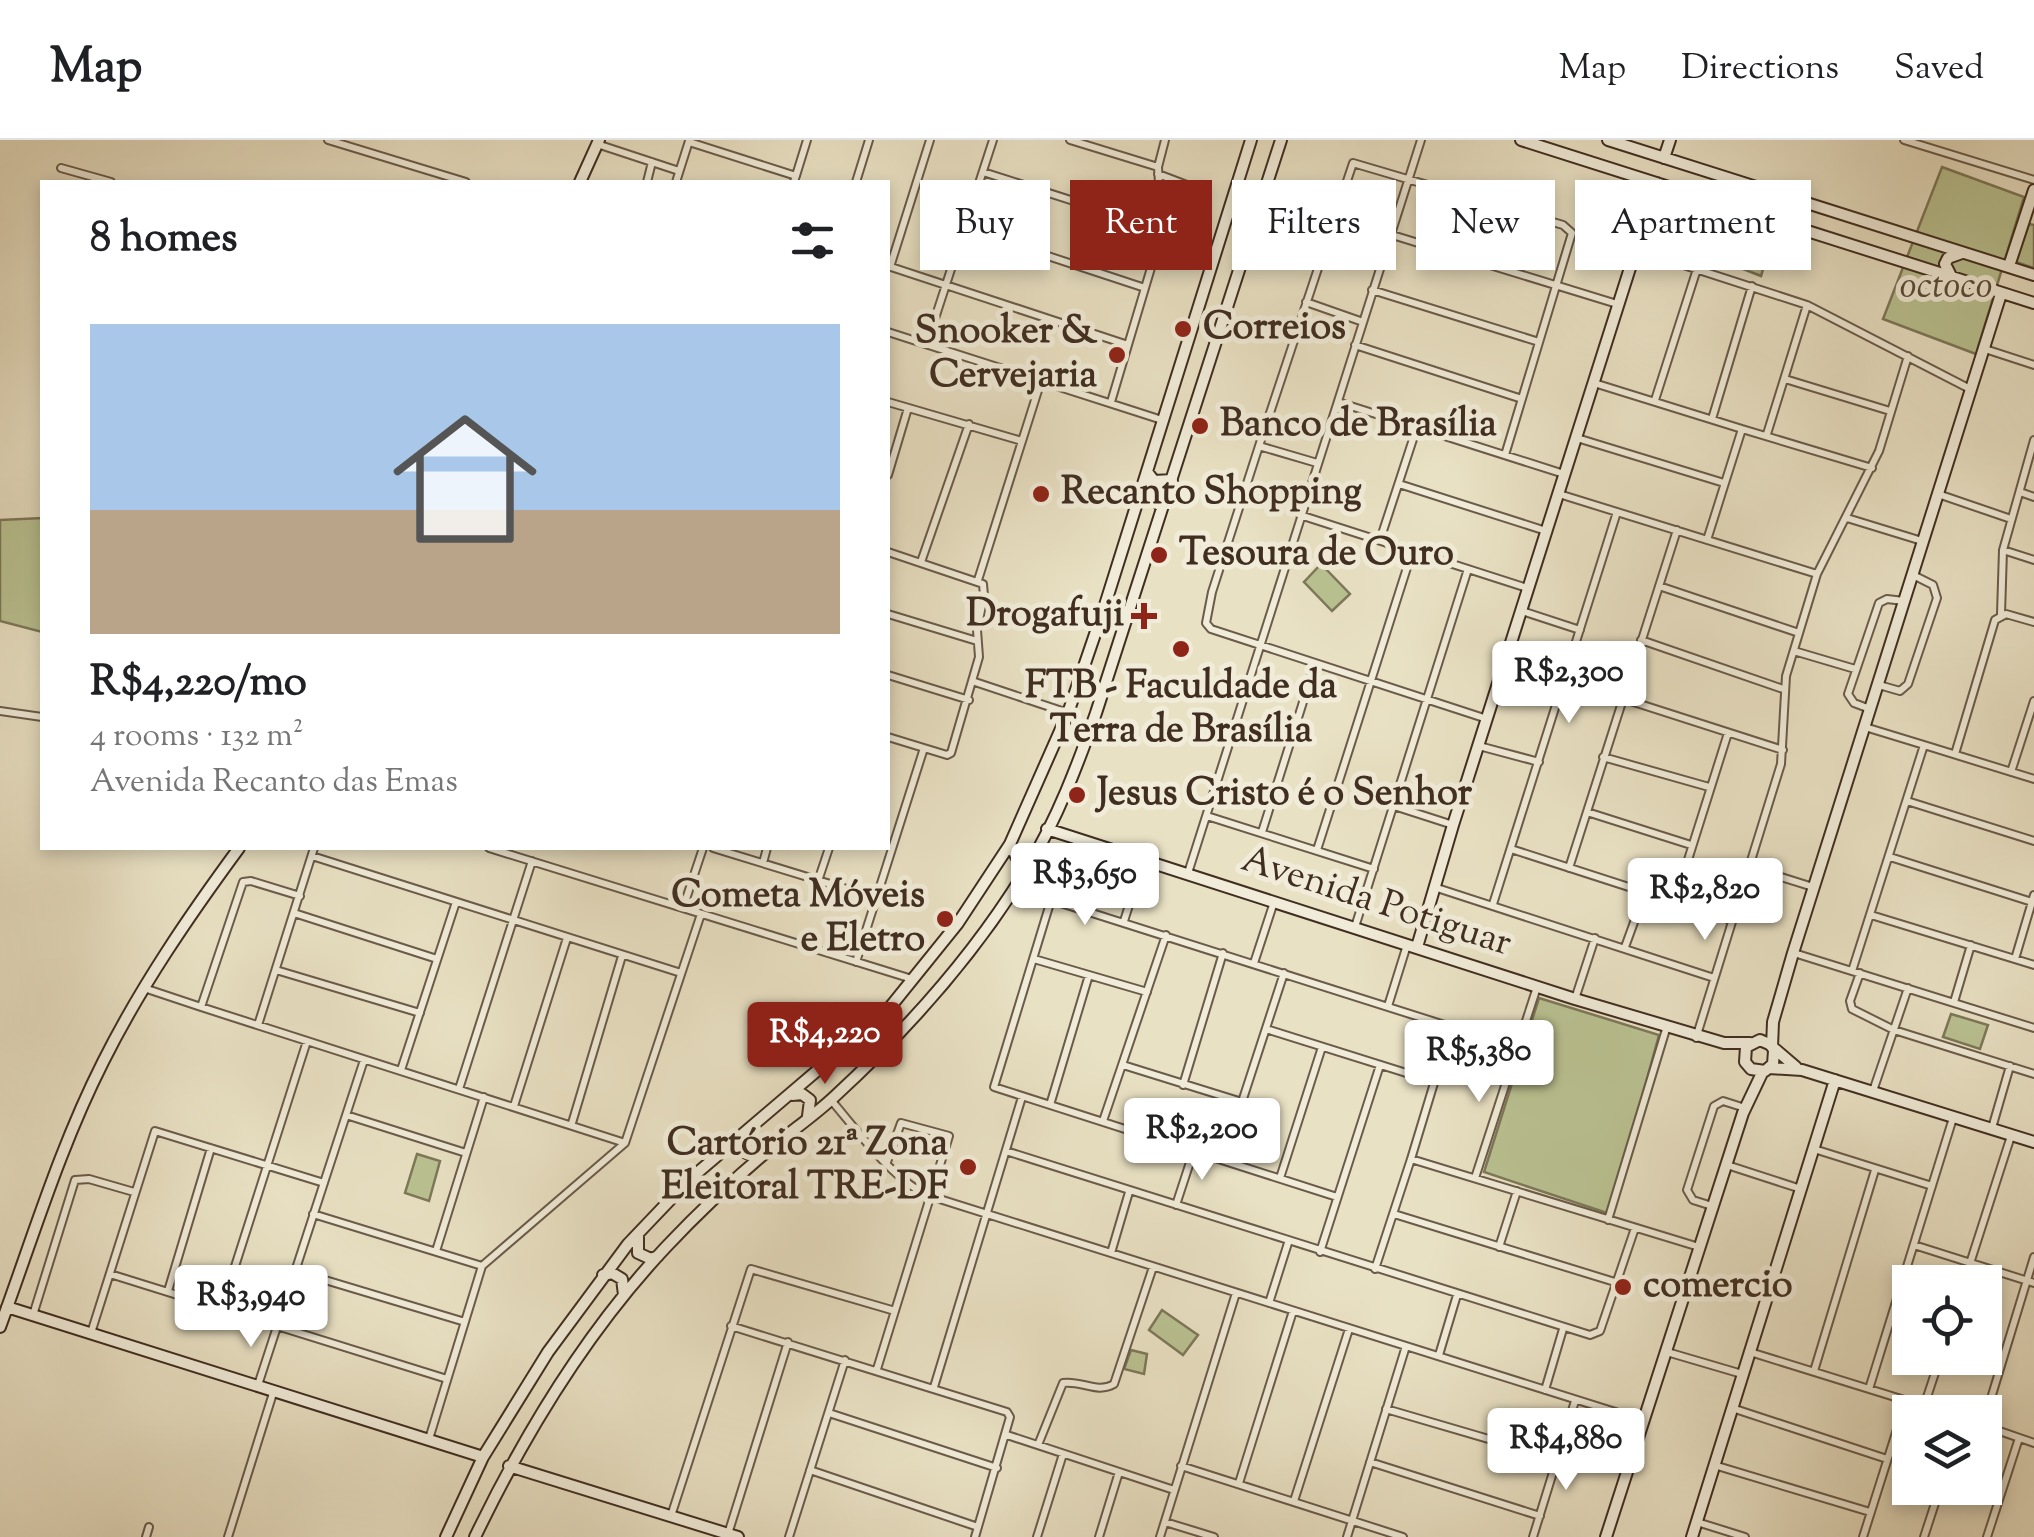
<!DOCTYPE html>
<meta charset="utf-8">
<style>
:root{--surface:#fff;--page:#f2f2f2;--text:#202124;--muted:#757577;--line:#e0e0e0;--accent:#8f2418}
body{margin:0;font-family:"Sorts Mill Goudy",serif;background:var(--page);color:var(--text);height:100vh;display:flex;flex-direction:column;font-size:38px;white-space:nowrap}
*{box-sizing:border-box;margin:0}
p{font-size:32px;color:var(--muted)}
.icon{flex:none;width:55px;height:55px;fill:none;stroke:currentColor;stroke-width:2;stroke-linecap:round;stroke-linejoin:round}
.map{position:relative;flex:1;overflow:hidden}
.side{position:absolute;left:40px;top:40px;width:850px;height:670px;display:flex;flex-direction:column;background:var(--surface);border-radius:0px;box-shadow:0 5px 15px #0003}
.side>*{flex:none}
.banner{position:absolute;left:920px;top:40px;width:950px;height:90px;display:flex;gap:20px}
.fabs{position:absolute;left:1892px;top:1125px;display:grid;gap:20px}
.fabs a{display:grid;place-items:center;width:110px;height:110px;border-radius:0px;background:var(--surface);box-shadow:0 5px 15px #0003;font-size:50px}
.price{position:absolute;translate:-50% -85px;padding:0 22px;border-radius:10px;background:#fff;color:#222;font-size:32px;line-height:65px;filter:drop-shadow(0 2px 5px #0008)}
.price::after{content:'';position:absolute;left:50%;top:60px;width:30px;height:22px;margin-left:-15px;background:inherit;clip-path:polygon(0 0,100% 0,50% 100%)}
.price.current{background:var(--accent);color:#fff}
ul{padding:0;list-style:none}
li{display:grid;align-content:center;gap:20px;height:530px;padding:0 50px}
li+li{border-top:2px solid var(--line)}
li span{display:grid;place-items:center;height:310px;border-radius:0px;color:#555}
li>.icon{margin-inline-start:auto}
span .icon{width:180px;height:180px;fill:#fffc;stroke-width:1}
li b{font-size:42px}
h2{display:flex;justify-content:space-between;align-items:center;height:120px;padding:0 50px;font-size:42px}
.tag{padding:0 35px;border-radius:0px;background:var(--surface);box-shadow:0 5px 15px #0003;font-size:35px;line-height:90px}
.tag.current{background:var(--accent);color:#fff}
header{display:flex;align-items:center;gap:60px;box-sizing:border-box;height:140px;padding:0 50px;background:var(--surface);border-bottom:2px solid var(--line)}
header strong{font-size:48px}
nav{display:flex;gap:55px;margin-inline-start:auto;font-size:35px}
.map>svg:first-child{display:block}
.green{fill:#bac292;stroke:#7d785a;stroke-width:2.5}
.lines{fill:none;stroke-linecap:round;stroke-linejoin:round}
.street-casing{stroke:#6a5b4a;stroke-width:10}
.secondary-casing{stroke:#402e21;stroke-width:14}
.street{stroke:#f1ecd9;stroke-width:6}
.secondary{stroke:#f1ecd9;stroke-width:10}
.poi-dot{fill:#8f2418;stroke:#f1ecd9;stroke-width:4}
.labels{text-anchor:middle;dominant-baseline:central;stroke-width:10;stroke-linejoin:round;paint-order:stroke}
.park-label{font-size:38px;font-style:italic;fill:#584c38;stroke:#f1ecd9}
.poi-label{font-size:38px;font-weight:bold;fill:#402e21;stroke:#f1ecd9;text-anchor:start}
.street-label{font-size:38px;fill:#402e21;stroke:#f1ecd9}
</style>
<header>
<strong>Map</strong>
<nav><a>Map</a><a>Directions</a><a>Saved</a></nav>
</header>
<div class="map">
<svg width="2034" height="1397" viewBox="0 0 2034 1397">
<rect width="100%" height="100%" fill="#e9e1c4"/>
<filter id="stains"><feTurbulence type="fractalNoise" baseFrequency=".002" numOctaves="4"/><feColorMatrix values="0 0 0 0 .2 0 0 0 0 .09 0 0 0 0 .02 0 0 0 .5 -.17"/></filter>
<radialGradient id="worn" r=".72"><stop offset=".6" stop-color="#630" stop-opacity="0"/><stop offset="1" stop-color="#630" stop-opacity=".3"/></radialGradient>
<path class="green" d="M1942,27L2024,57L1976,214L1883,179Z
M1661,57L1773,96L1761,136L1649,92Z
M2029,84L2034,85V128L2016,122Z
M42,378V492L0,481V380Z
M1321,424L1350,454L1332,471L1304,442Z
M1539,858L1659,895L1610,1074L1484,1032Z
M1951,874L1988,885L1980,909L1943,897Z
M417,1014L440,1021L429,1061L405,1053Z
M1162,1170L1198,1195L1183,1215L1149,1190Z
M1131,1210L1147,1214L1144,1234L1124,1229Z"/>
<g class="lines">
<g class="street-casing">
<path id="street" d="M328,0L466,42
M1070,0L1158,27
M1904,0L2034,40
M689,2L796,36
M597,4L679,31
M61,28L111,42
M983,32L1183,96C1193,88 1202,63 1200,50L1158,34
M647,42L652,22
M676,42L689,1
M794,42L807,0
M856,42L869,0
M966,89L1145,148
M1389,94L1617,164
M1637,110L1807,165L1970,249
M888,126L1128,205
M890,127L930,0
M1372,150L1539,202
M1306,162L1363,182
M888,192L1162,280
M927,203L993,0
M1355,205L1522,259
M1985,209L2034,225
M1785,239L1890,271
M1594,243L1742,289
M1655,260L1697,129
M888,262L1022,301
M1111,262L1162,91L1158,27L1165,0
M1338,262L1564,334
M1712,279L1752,146
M1767,294L1807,165
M1577,298L1724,343
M1259,306L1317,323
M888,335L908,268
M1399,344L1546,391
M2020,352L2034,357
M1559,354L1817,434
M1938,354L2011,379
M1300,375L1527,448
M1847,378L1922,401
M1380,400L1417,287
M1707,400L1742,289L1872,328
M2003,410L2034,420
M921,422L969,284
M978,440L1041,241
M1659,446L1799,493
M1522,471L1580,490
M888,474L977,501
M2001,474L2003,410L2034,300
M1641,500L1783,549
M1794,511L1855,529
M888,535L969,560
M1565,540L1783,610
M975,542L1068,573
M1879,545L1900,551L1908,544L1937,458L1933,445L1913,435
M1870,569L1854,563L1848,554L1879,463L1887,459L1904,461
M0,571L42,577
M1487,579L1211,489L1206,483L1212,452L1259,306L1353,23L1563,85L1572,93L1505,315
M1865,587L1924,605
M888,597L924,608
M1479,606L1539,622
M1955,614L1995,480L2006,474L2034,482
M1603,617L1709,647
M2011,632L2034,561
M1907,661L2034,701
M1394,666L1453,685
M1587,672L1691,705
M1207,676L1374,729
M1262,692L1315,524
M489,708L912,839
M713,708L876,758
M1511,709L1731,780
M1317,710L1412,412
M312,716L681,833
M1890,717L2032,762
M763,723L767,708
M1749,727L1813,747
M1569,728L1677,390
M1188,733L1421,0
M818,741L829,708
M1434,747L1714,838
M1675,761L1728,593
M1493,764L1617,372
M683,768L703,708
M294,773L437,819
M1871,775L2034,825
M1124,781L1143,721
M1355,787L1468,429
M1625,807L1645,752
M1794,813L2034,888
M1034,819L1147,852
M2015,819L2034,755
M856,822L924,608L947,615L951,613L979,517L977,490L984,456L983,444L888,412
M1254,823L1274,762
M276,830L420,873
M1852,831L1924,605L2034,639
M1860,833L1850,861L1852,869L1894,890L2034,934
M144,848L201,867L243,742L251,741L300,756
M1575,859L1595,798
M1954,862L1971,805
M1388,866L1407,805
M201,867L625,1003
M258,885L314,708
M1266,889L1435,942
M1696,898L1781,624L1786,536L1817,434L1879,311L1908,216
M1123,925L1242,962
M401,930L456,762
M1183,945L1223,813
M459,949L532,721
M1873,951L1908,848
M831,960C856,989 894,1042 930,1056L1644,1281
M1050,965L1089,835
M514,966L567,798
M346,975L466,1013
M1103,981L1166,795
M572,983L622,816
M1992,988L2010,926
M1814,1009L1932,1046
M1006,1011L1590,1195L1600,1191L1635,1088
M1411,1019L1451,887
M1223,1020L1284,833
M1727,1025L1801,1049
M1280,1038L1322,907
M1475,1038L1537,847
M1337,1057L994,947L1051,760L1451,887L1518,902
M1176,1065L1194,1010
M1712,1066L1693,1060L1687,1050L1714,966L1723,961L1745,968
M313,1074L482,1126
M1394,1074L1618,1143
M1608,1080L1667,886
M1914,1105L2034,1143
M1499,1107L1517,1051
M436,1111L484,957
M1320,1112L1380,925
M1111,1113L1129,1052
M1375,1129L1411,1019L1699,1107
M295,1131L465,1182
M110,1134L447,1239
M1964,1142L2011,996
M168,1151L211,1008
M1269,1163L1288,1103
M222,1167L307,901
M33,1175L75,1040L89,1039L134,1052
M731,1186L1007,1272L1010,1277L975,1397
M91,1193L155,991L324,1043
M1667,1212L1742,1234
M1750,1212L1943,1272
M1439,1215L1457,1155
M877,1229L949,996L901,983L887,1022
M1814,1231L1875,1030
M258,1245L364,920
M934,1247L1022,957
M1869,1249L1953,978
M1545,1250L1563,1189
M1924,1266L1940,1218
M1732,1268L1887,1319
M1386,1269L1557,1319
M829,1273L997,1328
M1985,1278L2034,1117
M1985,1286L2034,1303
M1007,1295L1174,1350
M429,1299L482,1126L625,1003L701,774
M1038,1305L1063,1243C1081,1240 1097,1254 1114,1244L1153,1127
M1370,1322L1540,1376
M1714,1325L1870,1372
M1181,1326L1403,1397
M810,1330L978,1387
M1239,1343L1293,1171
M1294,1361L1349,1189
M671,1376L751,1129L895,1171
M1165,1382L1214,1397
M1697,1382L1745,1397
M728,1394L788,1202
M146,1397L149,1387
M228,1397L274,1250
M789,1397L845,1220
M1037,1397L1063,1314
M1099,1397L1119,1332
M1160,1397L1236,1153
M1347,1397L1406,1206
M1533,1397L1575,1261
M1863,1397L1906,1261
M1924,1397L1940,1348
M1987,1397L2019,1298"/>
</g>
<g class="secondary-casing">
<path id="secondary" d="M1521,0L2034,163
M1608,0L2034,135
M1664,18L1670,0
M580,42L599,0
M2009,126L2034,50
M1951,136L1945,124L1948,118L1962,113
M1148,333L1154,341L1172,340
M1139,359L1149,352L1162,368
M1047,689L1575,859L1724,903H1750
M1010,704L1017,718L1031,723
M1417,807L1453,685L1657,43
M1772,907L1773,882L1793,813L2001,154
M1774,911L1773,924L1765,931L1751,929L1745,922L1746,907L1760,900L1769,904L1796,927
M1769,928L1802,930L2034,1002
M792,955L802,954L810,960L808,976
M746,995L743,1011L758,1019
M638,1094V1113L651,1119L658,1116
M603,1135L612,1133L622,1139L624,1155
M7,1167L483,1317
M0,1187C33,1097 60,1007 103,922C141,846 189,776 239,708
M509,1326L738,1397
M446,1397L483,1317L548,1212L628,1104L690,1039L887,871L958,783L1010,704L1068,573L1105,465L1251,0
M475,1397C525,1293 586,1192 666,1107C698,1073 734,1039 770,1009C791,991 815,975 835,956C909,888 977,812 1029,725C1057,679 1078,624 1096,573L1281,0
M1606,1397L1743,973L1763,931
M1692,1397L1835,940"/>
</g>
<use href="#street" class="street"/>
<use href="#secondary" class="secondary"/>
</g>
<g class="poi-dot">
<circle cx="1183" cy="189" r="10"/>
<circle cx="1117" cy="215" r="10"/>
<circle cx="1200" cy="286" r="10"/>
<circle cx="1041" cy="354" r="10"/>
<circle cx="1159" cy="415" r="10"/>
<path d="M1139 461h10v10h10v10h-10v10h-10v-10h-10v-10h10z"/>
<circle cx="1181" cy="509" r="10"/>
<circle cx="1077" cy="655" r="10"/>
<circle cx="945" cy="779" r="10"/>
<circle cx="968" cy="1027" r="10"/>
<circle cx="1623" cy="1147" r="10"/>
</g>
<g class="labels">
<g class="park-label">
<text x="1946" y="148">octoco</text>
</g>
<g class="poi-label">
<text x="1203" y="189">Correios</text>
<text x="1097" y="193" text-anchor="end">Snooker &amp;<tspan x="1097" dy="44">Cervejaria</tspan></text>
<text x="1220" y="286">Banco de Brasília</text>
<text x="1061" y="354">Recanto Shopping</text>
<text x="1179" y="415">Tesoura de Ouro</text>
<text x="1124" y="476" text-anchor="end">Drogafuji</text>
<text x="1181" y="548" text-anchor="middle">FTB - Faculdade da<tspan x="1181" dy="44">Terra de Brasília</tspan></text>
<text x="1097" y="655">Jesus Cristo é o Senhor</text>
<text x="925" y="757" text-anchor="end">Cometa Móveis<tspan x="925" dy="44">e Eletro</tspan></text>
<text x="948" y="1005" text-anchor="end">Cartório 21ª Zona<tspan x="948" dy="44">Eleitoral TRE-DF</tspan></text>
<text x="1643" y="1147">comercio</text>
</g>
<g class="street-label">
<text transform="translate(1376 763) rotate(18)">Avenida Potiguar</text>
</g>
</g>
<rect width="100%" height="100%" filter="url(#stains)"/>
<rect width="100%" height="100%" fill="url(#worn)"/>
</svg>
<div class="fabs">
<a><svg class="icon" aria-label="locate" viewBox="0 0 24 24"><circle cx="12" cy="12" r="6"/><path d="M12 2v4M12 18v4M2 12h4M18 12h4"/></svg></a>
<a><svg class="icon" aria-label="layers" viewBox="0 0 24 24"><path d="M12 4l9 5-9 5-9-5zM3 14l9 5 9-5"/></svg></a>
</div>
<b class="price" style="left:1569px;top:586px">R$2,300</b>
<b class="price" style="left:1085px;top:788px">R$3,650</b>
<b class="price" style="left:1705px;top:803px">R$2,820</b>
<b class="price current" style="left:825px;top:947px">R$4,220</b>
<b class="price" style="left:1479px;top:965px">R$5,380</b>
<b class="price" style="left:1202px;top:1043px">R$2,200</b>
<b class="price" style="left:251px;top:1210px">R$3,940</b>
<b class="price" style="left:1566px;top:1353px">R$4,880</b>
<div class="banner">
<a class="tag">Buy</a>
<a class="tag current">Rent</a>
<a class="tag">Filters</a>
<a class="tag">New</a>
<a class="tag">Apartment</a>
</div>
<section class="side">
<h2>8 homes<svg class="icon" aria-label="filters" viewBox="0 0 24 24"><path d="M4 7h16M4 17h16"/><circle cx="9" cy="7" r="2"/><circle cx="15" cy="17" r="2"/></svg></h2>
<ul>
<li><span style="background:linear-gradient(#a9c7e8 60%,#b9a48a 0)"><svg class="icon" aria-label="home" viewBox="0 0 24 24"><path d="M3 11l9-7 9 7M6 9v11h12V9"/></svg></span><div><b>R$4,220/mo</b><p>4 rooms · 132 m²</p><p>Avenida Recanto das Emas</p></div></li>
</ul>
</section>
</div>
